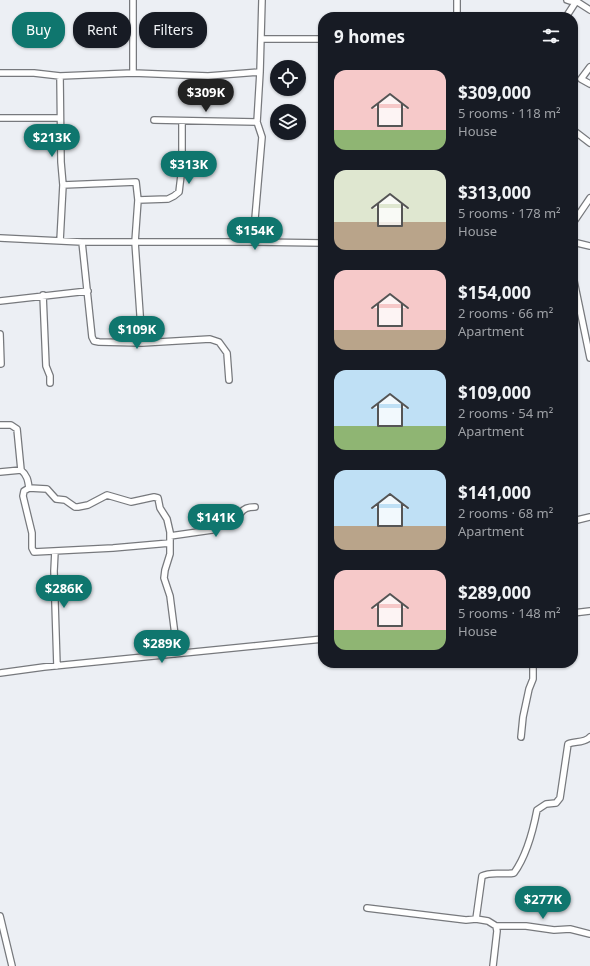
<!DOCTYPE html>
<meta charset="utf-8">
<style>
:root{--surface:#171b24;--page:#20242c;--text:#f1f3f6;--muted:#9ea1a6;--accent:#0f766e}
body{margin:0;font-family:"Noto Sans",sans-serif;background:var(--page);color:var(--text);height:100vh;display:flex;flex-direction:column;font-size:15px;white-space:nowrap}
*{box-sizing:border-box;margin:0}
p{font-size:13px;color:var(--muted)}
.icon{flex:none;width:22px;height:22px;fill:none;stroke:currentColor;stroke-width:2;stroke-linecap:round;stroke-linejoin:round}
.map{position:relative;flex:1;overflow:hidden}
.sheet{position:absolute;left:318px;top:12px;width:260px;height:656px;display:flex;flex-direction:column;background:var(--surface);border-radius:16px;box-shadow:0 1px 3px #0004}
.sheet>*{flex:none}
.banner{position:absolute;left:12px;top:12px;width:246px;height:36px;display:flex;gap:8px}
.tools{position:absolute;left:270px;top:60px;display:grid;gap:8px}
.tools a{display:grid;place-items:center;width:36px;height:36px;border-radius:50%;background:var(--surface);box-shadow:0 1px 3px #0004;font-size:20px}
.price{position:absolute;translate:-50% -34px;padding:0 9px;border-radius:14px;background:var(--accent);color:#fff;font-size:13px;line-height:26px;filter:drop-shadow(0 1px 2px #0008)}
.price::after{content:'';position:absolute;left:50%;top:24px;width:12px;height:9px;margin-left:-6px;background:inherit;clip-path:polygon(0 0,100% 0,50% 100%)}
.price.selected{background:#222;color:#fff}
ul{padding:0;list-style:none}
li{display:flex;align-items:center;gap:12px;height:100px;padding:0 16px}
li span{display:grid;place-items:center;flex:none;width:112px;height:80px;border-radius:12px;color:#555}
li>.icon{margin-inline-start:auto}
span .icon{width:48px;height:48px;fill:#fffc;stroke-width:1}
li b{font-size:17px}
h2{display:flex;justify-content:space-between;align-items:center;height:48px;padding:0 16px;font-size:17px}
.chip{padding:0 14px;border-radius:16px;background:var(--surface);box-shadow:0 1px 3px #0004;font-size:14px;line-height:36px}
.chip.selected{background:var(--accent);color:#fff}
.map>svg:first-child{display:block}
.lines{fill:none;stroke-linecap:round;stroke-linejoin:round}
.minor-casing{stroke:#77797d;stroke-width:8}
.minor{stroke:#fff;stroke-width:5.5}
</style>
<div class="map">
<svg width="590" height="966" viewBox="0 0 590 966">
<rect width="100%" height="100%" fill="#eceff4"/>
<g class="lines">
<g class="minor-casing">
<path id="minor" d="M133,0V73
M457,0V17
M567,0L570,1H576L590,10
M566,17L577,0
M261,39H323
M590,67L581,79L590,84
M0,73H34L60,76L133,73L208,76L260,72
M60,76L61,162L63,185L60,241
M0,118H60
M154,120L257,122
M573,130L590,143
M63,185L136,182L138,200L135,242L142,343L210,339L219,342L227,353L229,380
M138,200L168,199L174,196L179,192L182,167V121
M573,223L590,198
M0,238L82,242H253L262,137L257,122L260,72L262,0
M82,242L92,337L94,341L99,342L142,343
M253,242L323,243
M573,242L590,246
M573,276L590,358
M43,295L46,366L50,376V383
M0,301L88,291
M0,334L1,364
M0,425H11L17,429L21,470C27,475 28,480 29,488L24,491L23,496L32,533V548L34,552L113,548L170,543
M0,472L21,470
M29,488L47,489L56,499L65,500L75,507H78L88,505L107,495L131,502L154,497L158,498L160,508L167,519L170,532V554L165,570L164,578L170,596L175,635V654
M573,521L590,517
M170,536L212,530L240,514C244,508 248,507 255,507
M55,551L54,571L57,666
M573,613L590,611
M0,673L44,667L323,639
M521,737L523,717L529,689L533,679V663
M367,908L466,920L476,919L482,876C491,871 503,875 514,873C527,855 533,831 537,810L546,804L556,803L560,798L568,744C575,741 585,743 590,737
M0,916L12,966
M476,919L488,921L496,926L497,931L493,966
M496,926H526L554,930L570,929L590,934"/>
</g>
<use href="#minor" class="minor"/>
</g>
</svg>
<div class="tools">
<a><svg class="icon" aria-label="locate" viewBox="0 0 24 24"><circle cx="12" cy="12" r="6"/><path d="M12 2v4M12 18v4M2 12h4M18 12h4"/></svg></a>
<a><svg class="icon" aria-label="layers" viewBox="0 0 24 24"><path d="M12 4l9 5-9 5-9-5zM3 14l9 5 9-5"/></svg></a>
</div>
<b class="price selected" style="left:206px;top:113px">$309K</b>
<b class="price" style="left:52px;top:158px">$213K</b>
<b class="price" style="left:189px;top:185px">$313K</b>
<b class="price" style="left:255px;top:251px">$154K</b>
<b class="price" style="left:137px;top:350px">$109K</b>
<b class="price" style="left:216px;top:538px">$141K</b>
<b class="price" style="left:64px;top:609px">$286K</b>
<b class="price" style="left:162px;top:664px">$289K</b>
<b class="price" style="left:543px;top:920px">$277K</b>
<div class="banner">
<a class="chip selected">Buy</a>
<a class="chip">Rent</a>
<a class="chip">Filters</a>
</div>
<section class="sheet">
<h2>9 homes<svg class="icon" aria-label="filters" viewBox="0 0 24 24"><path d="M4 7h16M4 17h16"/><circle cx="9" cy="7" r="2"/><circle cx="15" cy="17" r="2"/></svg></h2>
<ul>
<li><span style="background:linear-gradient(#f6c9c9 75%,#8fb573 0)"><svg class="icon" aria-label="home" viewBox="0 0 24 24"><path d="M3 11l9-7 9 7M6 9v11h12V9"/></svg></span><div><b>$309,000</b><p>5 rooms · 118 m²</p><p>House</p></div></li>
<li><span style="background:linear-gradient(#dfe7d0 65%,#b9a48a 0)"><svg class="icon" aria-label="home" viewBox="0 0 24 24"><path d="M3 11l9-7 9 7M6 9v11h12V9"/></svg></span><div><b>$313,000</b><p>5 rooms · 178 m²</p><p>House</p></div></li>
<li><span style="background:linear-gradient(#f6c9c9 75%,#b9a48a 0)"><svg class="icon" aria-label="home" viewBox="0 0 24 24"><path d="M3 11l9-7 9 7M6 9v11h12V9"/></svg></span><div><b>$154,000</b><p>2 rooms · 66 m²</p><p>Apartment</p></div></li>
<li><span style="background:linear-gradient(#bfe0f5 70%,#8fb573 0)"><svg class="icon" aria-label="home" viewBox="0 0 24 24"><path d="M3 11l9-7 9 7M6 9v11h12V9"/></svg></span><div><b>$109,000</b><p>2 rooms · 54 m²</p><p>Apartment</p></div></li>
<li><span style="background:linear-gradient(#bfe0f5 70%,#b9a48a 0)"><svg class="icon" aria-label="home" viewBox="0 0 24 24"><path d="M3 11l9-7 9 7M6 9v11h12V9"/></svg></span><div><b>$141,000</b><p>2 rooms · 68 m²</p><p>Apartment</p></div></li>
<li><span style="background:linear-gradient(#f6c9c9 75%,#8fb573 0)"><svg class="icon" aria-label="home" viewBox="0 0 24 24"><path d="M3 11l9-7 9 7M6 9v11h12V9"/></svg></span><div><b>$289,000</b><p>5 rooms · 148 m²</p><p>House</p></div></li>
</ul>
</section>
</div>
